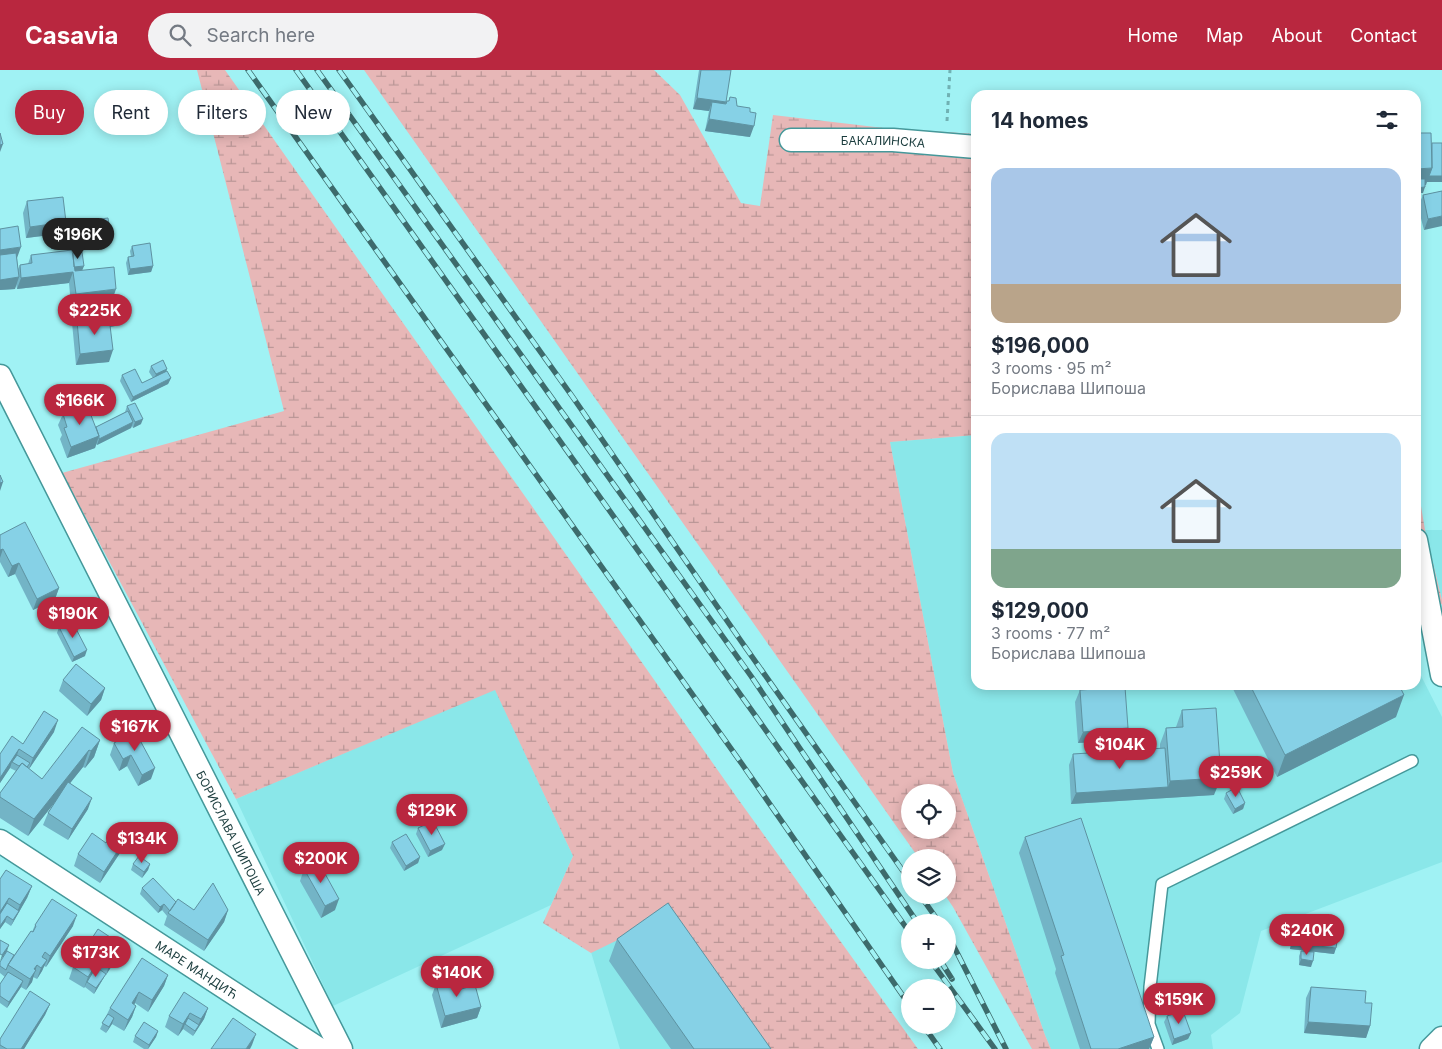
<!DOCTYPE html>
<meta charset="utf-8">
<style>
:root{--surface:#fff;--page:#f2f2f3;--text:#1f2937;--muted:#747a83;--line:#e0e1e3;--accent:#b9273f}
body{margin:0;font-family:Inter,sans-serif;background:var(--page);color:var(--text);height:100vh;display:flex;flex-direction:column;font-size:19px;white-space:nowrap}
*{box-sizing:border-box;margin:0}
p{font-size:16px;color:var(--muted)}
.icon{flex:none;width:28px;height:28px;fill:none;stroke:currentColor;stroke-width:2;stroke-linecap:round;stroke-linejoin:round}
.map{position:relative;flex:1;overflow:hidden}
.sheet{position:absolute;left:971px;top:20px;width:450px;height:600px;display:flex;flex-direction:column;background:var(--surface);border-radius:15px;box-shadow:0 2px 12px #0003}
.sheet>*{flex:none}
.top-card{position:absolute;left:15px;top:20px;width:475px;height:45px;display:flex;gap:10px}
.controls{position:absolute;left:901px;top:714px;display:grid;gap:10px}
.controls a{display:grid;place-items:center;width:55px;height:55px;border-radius:50%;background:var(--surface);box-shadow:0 2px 12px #0003;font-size:25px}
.price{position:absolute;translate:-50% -42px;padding:0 11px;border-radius:18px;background:var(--accent);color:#fff;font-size:16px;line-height:32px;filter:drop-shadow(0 1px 2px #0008)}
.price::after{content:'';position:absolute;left:50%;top:30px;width:15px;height:11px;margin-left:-8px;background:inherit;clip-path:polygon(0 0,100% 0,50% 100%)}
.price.current{background:#222;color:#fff}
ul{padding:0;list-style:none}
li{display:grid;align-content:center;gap:10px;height:265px;padding:0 20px}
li+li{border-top:1px solid var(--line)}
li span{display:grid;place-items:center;height:155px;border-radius:15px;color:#555}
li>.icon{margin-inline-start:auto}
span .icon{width:90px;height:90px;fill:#fffc;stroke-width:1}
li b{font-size:21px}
h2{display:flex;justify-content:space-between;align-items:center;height:60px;padding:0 20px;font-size:21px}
.tag{padding:0 18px;border-radius:22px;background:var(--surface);box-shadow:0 2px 12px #0003;font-size:18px;line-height:45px}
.tag.current{background:var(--accent);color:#fff}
header{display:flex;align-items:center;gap:30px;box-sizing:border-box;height:70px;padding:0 25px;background:var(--accent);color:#fff}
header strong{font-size:24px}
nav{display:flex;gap:28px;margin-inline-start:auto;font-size:18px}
.search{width:350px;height:45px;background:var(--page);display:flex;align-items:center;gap:12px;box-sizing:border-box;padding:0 18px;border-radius:28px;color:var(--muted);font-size:19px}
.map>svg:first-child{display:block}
.built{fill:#8ae7e9}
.wetland{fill:url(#wetland-marsh);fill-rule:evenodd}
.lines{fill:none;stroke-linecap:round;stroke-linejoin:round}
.lane-casing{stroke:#45989a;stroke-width:14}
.street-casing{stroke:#45989a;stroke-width:25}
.path{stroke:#70b1b3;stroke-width:3;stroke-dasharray:4 4;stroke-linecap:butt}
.lane{stroke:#fff;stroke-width:11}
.street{stroke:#fff;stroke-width:22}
.rail-casing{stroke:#3d6b6c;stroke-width:5.5}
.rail{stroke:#a0f2f4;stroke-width:4;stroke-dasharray:11;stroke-linecap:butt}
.wall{fill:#73b4c6}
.shaded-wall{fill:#5e92a1}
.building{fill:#86d1e6;stroke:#5e92a1}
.labels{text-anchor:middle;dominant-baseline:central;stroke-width:4;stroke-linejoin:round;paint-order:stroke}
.street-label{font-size:12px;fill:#1a3c3d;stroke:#a0f2f4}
</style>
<header>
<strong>Casavia</strong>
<div class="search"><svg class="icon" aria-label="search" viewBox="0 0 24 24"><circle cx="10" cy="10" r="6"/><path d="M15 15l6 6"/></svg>Search here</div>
<nav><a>Home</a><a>Map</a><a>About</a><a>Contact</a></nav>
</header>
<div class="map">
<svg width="1442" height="979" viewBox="0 0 1442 979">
<defs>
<pattern id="wetland-marsh" width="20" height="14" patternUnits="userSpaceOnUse" patternTransform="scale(1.25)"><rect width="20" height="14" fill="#e7b7b7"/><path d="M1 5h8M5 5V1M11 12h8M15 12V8" fill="none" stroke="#ba9696"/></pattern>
</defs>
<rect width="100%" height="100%" fill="#a0f2f4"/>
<path class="built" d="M976,365V615H1416V596L1442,647V792L1261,861L1240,943L1211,965L1213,979H1051L1045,965L953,703L890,372Z
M1425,460H1442V530Z
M495,619L573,786L551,835L333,936L236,729Z
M665,847L758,979H620L588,872Z"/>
<path class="wetland" d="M197,0H225L738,729L918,979H758L665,847L591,883L543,853L573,786L495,620L236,729L62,403L284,341Z
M364,0H654L680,25L741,133L760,136L773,45L884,58L976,64V365L890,372L953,703L1045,965L1051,979H1032L953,837L945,825H948V788L918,787ZM910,722H948V760H910Z
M1416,406L1425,460L1442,530V534L1416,546Z"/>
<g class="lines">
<g class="lane-casing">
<path id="lane" d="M1158,979L1149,954L1150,917L1162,814L1412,691"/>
</g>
<g class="street-casing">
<g id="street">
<path id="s1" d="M791,70H893L976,77"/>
<path id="s2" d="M0,306L341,979"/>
<path d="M1416,470L1442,605"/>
<path id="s3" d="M0,771L319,979"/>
<path d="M1431,979L1442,968"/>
</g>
</g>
<path class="path" d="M947,51L950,0"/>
<use href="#lane" class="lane"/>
<use href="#street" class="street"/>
<g class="rail-casing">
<path id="rail" d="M248,0L742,694L910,936
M296,0L910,863
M317,0L751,606L917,852
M339,0L572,326L741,571L910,811
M920,825L939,852
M948,865L1006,979
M930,890L995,979
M940,890L952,909
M923,955L940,979"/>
</g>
<use href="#rail" class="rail"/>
</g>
<path class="wall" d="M699,0H731L725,34L727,31H729L730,27L737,36L750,42V67L705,61L709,41L693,39Z
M1442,121L1424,160L1418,137L1423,125Z
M27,131L66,152V153L106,172L51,179L50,165L26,168L23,143Z
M0,159L17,188L18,199L20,195L28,194L31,185L73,183L82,200L112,231L71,235L69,213L17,219L16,214L15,219L0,220Z
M132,176L153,196L151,202L128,205L126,193L128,187H131L130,181Z
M73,236L99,241L117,250L115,256L110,257L109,292L76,295L71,242Z
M151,296L167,299L166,302L171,308L168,314L131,332L120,311L122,305L142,313L153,308L149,302Z
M127,336L141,354L133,358L132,356L131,358L97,375L96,374L95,378L67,388L60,369L62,365L58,355L63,344L96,357L125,342Z
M0,465L59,518L55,529L33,540L15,504L8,507L0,492Z
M59,557L85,586L72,592L57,563Z
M63,610L105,618L101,630L87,646L59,621Z
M1231,615H1399L1396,647L1277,707Z
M1080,620L1123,670L1078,673L1075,632Z
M1182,640L1214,725L1071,734L1069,695L1073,684L1160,678V674L1166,658L1176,657Z
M135,661L151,709L138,716L127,696L119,701L110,685L114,673Z
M54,662L29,699L42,709L100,670L94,687L85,698L83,697L70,713L88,739L68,770L43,755L48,743L55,732L28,766L0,748V723L16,701L10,698L0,713V684L23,674Z
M1226,723L1245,733L1243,739L1233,744L1224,729Z
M418,758L442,780L428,787L416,764Z
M1025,767L1154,967L1149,979H1080L1055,903L1056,899L1019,783Z
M126,768L122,780L100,813L74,796L78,784L106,773Z
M392,772L420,787L418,793L404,801L390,778Z
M133,794H150L148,800L142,808L131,800Z
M304,799L335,840L321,848L300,811Z
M0,809L32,816L27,828L11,856L5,852L0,859Z
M142,818L176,832L194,840H228L224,852L204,881L164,855L167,846L162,840L158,843L140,824Z
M35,855L73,856L46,897L44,896L42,901L37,909L33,907L32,912L26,920L21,917L7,938L0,933V914L5,907L0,903V892L14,885L32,862Z
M98,859L118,886L106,905L105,904L103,909L94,924L85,917L84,918L69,909L73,897Z
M1293,861L1336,878L1334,884L1290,879L1291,866Z
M617,869L771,979H671L609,891Z
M1301,881L1311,897L1299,895V886Z
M462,903L460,908L455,910L458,920L481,937L477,948L441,958L432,925L436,914L442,912L441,911L443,905Z
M168,905L164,916L148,942L135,933L134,935L136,936L132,947L124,961L112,954L106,963L100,959L110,938Z
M1311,917L1365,933L1370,956L1366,968L1304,963L1306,928Z
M50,934L45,945L24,979H0V969Z
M208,938L204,949L193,966L183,959L178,966L165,957L169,946Z
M1167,946L1191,963L1188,969L1172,975L1164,952Z
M158,961L156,967L148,979H144L133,972L135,966Z"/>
<path class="shaded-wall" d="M697,28L726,32L722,43L712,32L709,41L693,39Z
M709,49L754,56L750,67L705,61Z
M3,74L0,82V75Z
M1432,98L1442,106V112H1427L1426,115H1416V99Z
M1425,117L1423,123H1416V118Z
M1442,146V156L1424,160L1428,149Z
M66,152L62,164L53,155L50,165L26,168L30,157Z
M110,161L106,172L51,179L55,167Z
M21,177L17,188L0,191V180Z
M84,196L82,201L73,202L69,213L17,219L21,208L72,197Z
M153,196L151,202L128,205L130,199Z
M19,207L15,219L0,220V210Z
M116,219L112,231L71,235L76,224Z
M117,250L115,256L78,260L77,255Z
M113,280L109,292L76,295L80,284Z
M167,299L165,304L154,310L156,304Z
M171,308L168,314L131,332L133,327Z
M143,349L141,354L133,358L135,352Z
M133,352L131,358L97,375L99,369Z
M99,366L95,378L67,388L71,377Z
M3,412L0,421V413Z
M3,479L0,488V480Z
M19,493L15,504L8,507L12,496Z
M59,518L55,529L33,540L37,529Z
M87,580L85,586L72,592L74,587Z
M105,618L101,630L87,646L91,634Z
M1404,625L1396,647L1277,707L1285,685Z
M58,650L54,662L29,699L33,688Z
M1128,658L1123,670L1078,673L1083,662Z
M100,670L94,687L85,698L91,681Z
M19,679L15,691L12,692L10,698L0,713V708Z
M89,680L83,697L28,766L34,749Z
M131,685L127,696L119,701L123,689Z
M155,698L151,709L138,716L142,705Z
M1221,708L1214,725L1071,734L1076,723L1168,717L1170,711Z
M92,728L88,739L68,770L72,759Z
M1245,733L1243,739L1233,744L1235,739Z
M126,768L122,780L100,813L104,802Z
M445,774L442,780L428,787L430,781Z
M420,787L418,793L404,801L406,796Z
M150,794L148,800L142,808L144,802Z
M32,816L27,828L11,856L20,835Z
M9,828L5,839L0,847V842Z
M339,829L335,840L321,848L325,836Z
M164,834L162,840L158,843L160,837Z
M228,840L224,852L204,881L208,870Z
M77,845L73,856L46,897L50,886Z
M7,846L5,852L0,859V856Z
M1292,873L1336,878L1334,884L1290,879Z
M9,875L7,881L0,891L2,885Z
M122,875L118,886L106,905L110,893Z
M101,887L97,899L87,912L84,918L88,907Z
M1301,889L1313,891L1311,897L1299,895Z
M47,890L42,901L37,909L41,898Z
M37,895L32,912L26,920L34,899Z
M462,903L460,908L442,913L444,907Z
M106,904L94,924L96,918Z
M168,905L164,916L148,942L152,930Z
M23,911L21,917L7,938L9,932Z
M139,922L135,933L128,945L132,933Z
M50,934L45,945L24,979H21Z
M136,936L132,947L124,961L128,950Z
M481,937L477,948L441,958L445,946Z
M208,938L204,949L193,966L201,949Z
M190,943L186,954H185L183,959L178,966L183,954Z
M114,948L112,954L106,963L109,957Z
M1308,952L1370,956L1366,968L1304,963Z
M158,961L156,967L148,979L149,975Z
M1191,963L1188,969L1172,975L1174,969Z
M256,964L252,975L250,979H246Z
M1154,967L1149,979H1118Z"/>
<path class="building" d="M701,0H731L726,32L697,28Z
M730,27L736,28L737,36L750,38V42L756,43L754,56L709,49L712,32L726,34L727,31H729Z
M0,63L3,74L0,75Z
M1416,63H1431L1432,98L1416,99Z
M1432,73H1442V106H1429L1432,98Z
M1416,109H1425V117L1416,118Z
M1442,121V146L1428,149L1423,125Z
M63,127L66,152L30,157L27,131Z
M108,148L110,161L55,167L53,155Z
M18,156L21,177L0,180V159Z
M150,173L153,196L130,199L128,187L134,186L132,176Z
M72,180L75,201L114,197L116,219L76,224L73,202L21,208L20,195L32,193L31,185Z
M82,182L84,196L74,197L73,183Z
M16,183L19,207L0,210V185Z
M98,233L99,241L116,239L117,250L110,251L109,247L77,251L75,255L73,236Z
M109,247L113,280L80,284L77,251Z
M163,290L167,299L156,304L151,296Z
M135,299L142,313L167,301L171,308L133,327L122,305Z
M135,333L143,349L135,352L127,336Z
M87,335L99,366L71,377L64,358L67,357L63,344Z
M128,341L133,352L99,369V366L96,357Z
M0,405L3,412L0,413Z
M25,452L59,518L37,529L19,493L12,496L3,479L0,480V465Z
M72,551L87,580L74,587L59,557Z
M76,594L105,618L91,634L63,610Z
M1250,615H1399L1404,625L1285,685Z
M1125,617L1128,658L1083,662L1080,620Z
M1216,638L1221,708L1170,711L1166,658L1183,657L1182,640Z
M44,641L58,650L33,688L19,679L0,708V684L12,666L23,674Z
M82,657L100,670L91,681L89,680L34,749L0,727V723L22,693L42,709Z
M135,661L155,698L142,705L131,685L123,689L114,673Z
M1165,678L1168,717L1076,723L1073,684Z
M17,685L30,693L27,697L22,693L19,696L12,692Z
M68,712L92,728L72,759L48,743Z
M1237,717L1245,733L1235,739L1226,723Z
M1081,748L1154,967L1118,979H1091L1061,886L1064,885L1025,767Z
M433,751L445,774L430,781L418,758Z
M114,760L126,768L104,802L78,784L92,763L106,773Z
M406,764L420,787L406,796L392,772Z
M139,786L150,794L144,802L133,794Z
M318,791L339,829L325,836L304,799Z
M6,800L32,816L20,835L9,828L0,842V809Z
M153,808L176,832L170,841L164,834L160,837L142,818Z
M213,813L228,840L208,870L168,843L178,829L194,840Z
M52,829L77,845L50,886L45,882L42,887L47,890L41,898L37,895L34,899L36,900L30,909L8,895L31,861L33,862L36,856L35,855Z
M7,833L19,841L13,850L7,846L0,856V844Z
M668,833L771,979H694L617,869Z
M98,859L122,875L110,893L101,887L88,907L73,897Z
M1293,861L1338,865L1336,878L1292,873Z
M0,870L9,875L2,885L0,884Z
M7,881L14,885L8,895L6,900L0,896V892Z
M1301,881L1314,882L1313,891L1301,889Z
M142,888L168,905L152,930L139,922L132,933L136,936L128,950L110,938Z
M96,897L106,904L96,918L87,912Z
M461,900L462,903L444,907L443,905Z
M8,902L23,911L9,932L0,926V914Z
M454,909L458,920L475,915L481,937L445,946L436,914Z
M1311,917L1366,921L1365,933H1372L1370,956L1308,952Z
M30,921L50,934L21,979H7L0,975V969Z
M184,922L208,938L201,949L190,943L183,954L169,946Z
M1183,941L1191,963L1174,969L1167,946Z
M108,944L114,948L109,957L102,953Z
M188,948L199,955L195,961L185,954Z
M233,948L256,964L246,979H211Z
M144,952L158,961L149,975L135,966Z"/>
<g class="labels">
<g class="street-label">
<text stroke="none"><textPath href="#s1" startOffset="92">БАКАЛИНСКА</textPath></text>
<text stroke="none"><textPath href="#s2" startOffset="512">БОРИСЛАВА ШИПОША</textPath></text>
<text stroke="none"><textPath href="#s3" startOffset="235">МАРЕ МАНДИЋ</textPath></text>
</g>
</g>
</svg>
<div class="controls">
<a><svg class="icon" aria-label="locate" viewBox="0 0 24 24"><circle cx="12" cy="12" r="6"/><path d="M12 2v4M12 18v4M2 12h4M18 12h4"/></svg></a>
<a><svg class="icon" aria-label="layers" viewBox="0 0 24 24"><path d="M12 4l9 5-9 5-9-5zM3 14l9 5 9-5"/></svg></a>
<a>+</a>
<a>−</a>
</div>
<b class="price current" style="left:78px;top:190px">$196K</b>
<b class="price" style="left:95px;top:266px">$225K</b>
<b class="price" style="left:80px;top:356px">$166K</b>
<b class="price" style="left:73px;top:569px">$190K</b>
<b class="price" style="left:135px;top:682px">$167K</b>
<b class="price" style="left:1120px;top:700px">$104K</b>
<b class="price" style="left:1236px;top:728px">$259K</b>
<b class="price" style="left:432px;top:766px">$129K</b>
<b class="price" style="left:142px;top:794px">$134K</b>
<b class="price" style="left:321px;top:814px">$200K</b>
<b class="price" style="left:1307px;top:886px">$240K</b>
<b class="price" style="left:96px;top:908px">$173K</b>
<b class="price" style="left:457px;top:928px">$140K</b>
<b class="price" style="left:1179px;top:955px">$159K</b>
<div class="top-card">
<a class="tag current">Buy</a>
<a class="tag">Rent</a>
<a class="tag">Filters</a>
<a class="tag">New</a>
</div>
<section class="sheet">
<h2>14 homes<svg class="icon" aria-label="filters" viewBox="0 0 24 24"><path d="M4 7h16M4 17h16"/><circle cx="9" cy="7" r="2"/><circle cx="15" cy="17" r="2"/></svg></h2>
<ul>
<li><span style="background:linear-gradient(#a9c7e8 75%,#b9a48a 0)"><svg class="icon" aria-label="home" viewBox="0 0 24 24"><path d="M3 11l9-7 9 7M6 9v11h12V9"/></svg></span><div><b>$196,000</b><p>3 rooms · 95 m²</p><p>Борислава Шипоша</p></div></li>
<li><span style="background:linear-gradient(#bfe0f5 75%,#7fa58c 0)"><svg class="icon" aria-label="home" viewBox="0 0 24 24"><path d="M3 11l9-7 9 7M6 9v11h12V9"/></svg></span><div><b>$129,000</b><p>3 rooms · 77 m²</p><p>Борислава Шипоша</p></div></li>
</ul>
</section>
</div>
